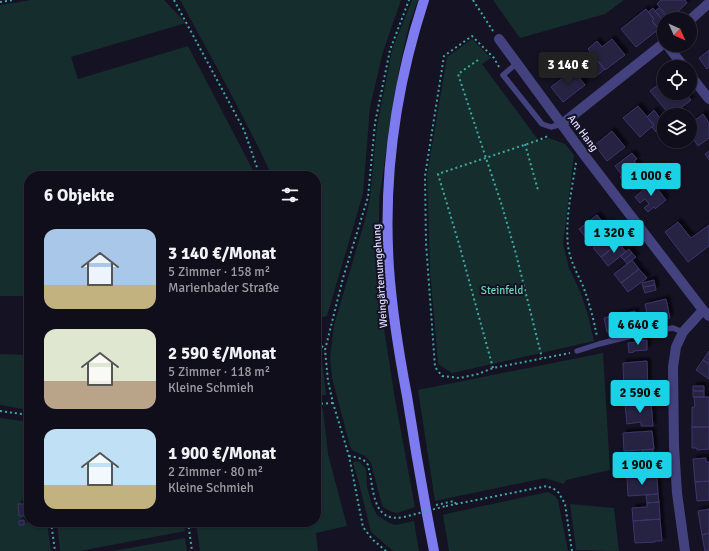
<!DOCTYPE html>
<html lang="de">
<meta charset="utf-8">
<style>
:root{--surface:#100e1b;--page:#191724;--text:#f1f3f6;--muted:#9c9ca3;--line:#302e3a;--accent:#1bd1e5}
body{margin:0;font-family:Signika,sans-serif;background:var(--page);color:var(--text);height:100vh;display:flex;flex-direction:column;font-size:15px;white-space:nowrap}
*{box-sizing:border-box;margin:0}
p{font-size:13px;color:var(--muted)}
.icon{flex:none;width:22px;height:22px;fill:none;stroke:currentColor;stroke-width:2;stroke-linecap:round;stroke-linejoin:round}
.map{position:relative;flex:1;overflow:hidden}
.side{position:absolute;left:24px;top:171px;width:297px;height:356px;display:flex;flex-direction:column;background:var(--surface);border-radius:16px;box-shadow:0 1px 3px #0004,0 0 0 1px var(--line)}
.side>*{flex:none}
.needle{width:26px;rotate:135deg}
.controls{position:absolute;left:657px;top:12px;display:grid;gap:8px}
.controls a{display:grid;place-items:center;width:40px;height:40px;border-radius:50%;background:var(--surface);box-shadow:0 1px 3px #0004,0 0 0 1px var(--line);font-size:20px}
.price{position:absolute;translate:-50% -34px;padding:0 9px;border-radius:4px;background:var(--accent);color:#111;font-size:13px;line-height:26px;filter:drop-shadow(0 1px 2px #0008)}
.price::after{content:'';position:absolute;left:50%;top:24px;width:12px;height:9px;margin-left:-6px;background:inherit;clip-path:polygon(0 0,100% 0,50% 100%)}
.price.on{background:#222;color:#fff}
ul{padding:0;list-style:none}
li{display:flex;align-items:center;gap:12px;height:100px;padding:0 20px}
li span{display:grid;place-items:center;flex:none;width:112px;height:80px;border-radius:12px;color:#555}
li>.icon{margin-inline-start:auto}
span .icon{width:48px;height:48px;fill:#fffc;stroke-width:1}
li b{font-size:17px}
h2{display:flex;justify-content:space-between;align-items:center;height:48px;padding:0 20px;font-size:17px}
.map>svg:first-child{display:block}
.green{fill:#152d2c}
.building{fill:#272043;stroke:#3f346c;filter:url(#shadow)}
.lines{fill:none;stroke-linecap:round;stroke-linejoin:round}
.path{stroke:#3daaa4;stroke-width:2;stroke-dasharray:2 3;stroke-linecap:butt}
.lane{stroke:#44427e;stroke-width:5.5}
.street{stroke:#44427e;stroke-width:10}
.secondary{stroke:#7e7bf0;stroke-width:10}
.path-bridge{stroke:#3daaa4;stroke-width:2;stroke-dasharray:2 3;stroke-linecap:butt}
.labels{text-anchor:middle;dominant-baseline:central;stroke-width:4;stroke-linejoin:round;paint-order:stroke}
.street-label{font-size:11px;fill:#ddd9fb;stroke:#151224}
.park-label{font-size:11px;fill:#6dd3b9;stroke:#151224}
</style>
<div class="map">
<svg width="709" height="551" viewBox="0 0 709 551">
<defs>
<filter id="shadow"><feDropShadow dx="3.5" dy="-3.5" stdDeviation="1" flood-color="#0009"/></filter>
</defs>
<rect width="100%" height="100%" fill="#151224"/>
<path class="green" d="M31,0H164L186,23L71,57L78,79L188,46L256,176H29V296H0V5Z
M180,0H401L383,52L370,107L363,194L327,316L318,318L316,311V176H272C244,116 212,58 180,0Z
M412,0H418L409,25L400,65L389,128L382,181L379,199V241L381,309L395,399L415,507L397,513L390,511L383,507L380,498L371,463L365,456L352,450L350,446L332,378L330,357L334,325L365,220L370,198L377,126L392,50Z
M493,0H624L605,14L520,38Z
M472,39L491,58L482,64L539,141L549,138L565,144L574,155L563,244L569,268L580,291L588,315L594,341L452,373L438,364L430,270L427,175L447,57Z
M316,341L322,359L326,395L316,396Z
M603,353L610,470L566,480L564,484L555,481L545,478L435,501L418,390Z
M0,354L29,355V410L0,405Z
M316,409H323L328,454L347,526L316,533L318,551H200L196,522H316Z
M0,418L29,422V522H47L51,551H0Z
M355,461L360,462L366,469L367,487L372,505L377,515L389,523L396,525L414,521L419,551H393L371,532L359,483L353,463Z
M548,492L555,496L558,500L568,551H449L443,515L450,513Z
M570,504L614,508L619,551L576,550Z
M57,522H184L185,531L80,551H60Z
M185,538L187,551H113Z"/>
<path class="building" d="M661,0H685L687,3L670,19L657,4Z
M653,8L664,22L657,27L652,21L654,19L648,12Z
M659,8L668,19H664V22L655,11Z
M646,9L654,19L652,21L659,29L636,47L621,29Z
M612,39L625,55L605,70L588,49L597,41L602,47Z
M709,50V67L707,69L699,58Z
M591,59L595,63L598,61L605,69L595,77L585,64Z
M573,70L585,85L563,102L551,87Z
M660,83L663,87H664V93H685L691,100L672,115H670L650,91Z
M638,106L654,125L640,137L623,118Z
M680,109L684,114L683,115H672Z
M654,110L664,123V125L656,132L652,127L654,125L647,117Z
M703,114L709,123V138L698,146L694,140L692,142L690,139V124Z
M612,131L625,147L607,161L595,145Z
M709,151V160L705,154Z
M632,153L637,159L634,161L644,174L628,187L620,177L622,175L615,166Z
M643,175L646,179L633,190L630,186Z
M652,182L666,200L655,209L654,207L648,212L644,208L649,204L645,199L640,203L635,197Z
M597,215L605,225L587,239L579,229Z
M609,222L612,226L602,234L599,230Z
M678,222L691,238L709,225V246L688,262L665,232Z
M612,226L615,230L605,238L602,234Z
M611,233L619,243L601,257L593,248Z
M619,243L626,252L608,266L601,257Z
M629,249L632,253L624,260L620,256Z
M632,253L636,257L627,264L624,260Z
M632,260L639,269L621,283L614,274Z
M639,269L647,278L628,292L621,283Z
M654,280L655,285L643,287L642,283Z
M655,285L656,290L645,293L643,287Z
M666,299L670,318L649,322L645,304Z
M635,311L638,325L607,332L604,318Z
M647,340V350L634,351V352L629,353L628,343L637,342V341Z
M709,351V364L703,360Z
M703,360L709,364V379L696,370Z
M647,361L648,392L624,393L623,363Z
M693,386H704V391H693Z
M693,391H704V397H693Z
M694,397H709V427H692V407H695Z
M651,402L653,426H641V422L627,424L625,404Z
M692,427H709V449L697,450V448H692Z
M652,431L654,449L624,451L623,433Z
M653,449V453L642,454V450Z
M706,458V462H709V481L695,482L693,459Z
M654,460L655,476L639,477L637,461Z
M657,476L658,494L628,496L627,478Z
M709,481V500L697,501L695,482Z
M658,494L659,502L647,503L646,495Z
M659,502L660,519L633,521L632,508L647,507V503Z
M18,504H24V516H19Z
M709,509V533L702,535L698,511Z
M660,519L662,541H655V542L635,543L633,521Z
M24,520V525H19V521Z
M709,533V551H705L702,535Z"/>
<g class="lines">
<path class="path" d="M174,0L244,130L260,176
M473,0L493,31
M0,2L13,0
M478,60L458,74L502,206L516,254L542,358
M499,67L494,58L472,36L444,56L425,176L426,243L435,367L442,376L460,378L478,374L493,368L570,353
M525,144L538,190
M576,163C572,188 565,220 568,246C570,260 577,273 583,286C589,302 594,320 597,337
M316,332L321,345L325,350
M493,368L459,244L438,174L539,140L548,136
M316,404L333,403
M0,411L29,415
M349,456C355,457 364,458 368,465C369,468 369,472 370,474C374,496 375,523 404,517
M436,505L454,501L456,504
M446,506L547,486L554,489L559,493L565,504L572,551
M51,522L55,551
M188,522L192,551
M386,551L372,539L363,527L349,456L333,403L328,381L325,350L343,278L368,197L375,123L390,50L409,0"/>
<path class="lane" d="M516,64L503,75L542,124L551,127L562,124
M577,351L599,344L639,334L673,328L683,332"/>
<path class="street" d="M690,20L709,3
M499,39L585,156L703,310L709,316
M667,45L684,67
M690,75L709,99
M562,124L664,43
M685,551L677,493L674,446L673,367L676,347L683,332L703,310"/>
<path class="secondary" d="M424,0C396,86 383,178 389,268C392,311 399,354 407,396C415,448 424,500 434,551"/>
<path class="path-bridge" d="M404,517L446,506"/>
</g>
<g class="labels">
<g class="street-label">
<text transform="translate(583 133) rotate(53)">Am Hang</text>
<text transform="translate(380 276) rotate(-94)">Weingärtenumgehung</text>
</g>
<g class="park-label">
<text x="502" y="290">Steinfeld</text>
</g>
</g>
</svg>
<div class="controls">
<a><svg class="needle" viewBox="-14 -14 28 28"><path d="M0-13l5 13h-10z" fill="#e53935"/><path d="M0 13l5-13h-10z" fill="#9c9ca3"/></svg></a>
<a><svg class="icon" aria-label="locate" viewBox="0 0 24 24"><circle cx="12" cy="12" r="6"/><path d="M12 2v4M12 18v4M2 12h4M18 12h4"/></svg></a>
<a><svg class="icon" aria-label="layers" viewBox="0 0 24 24"><path d="M12 4l9 5-9 5-9-5zM3 14l9 5 9-5"/></svg></a>
</div>
<b class="price on" style="left:568px;top:86px">3 140 €</b>
<b class="price" style="left:651px;top:197px">1 000 €</b>
<b class="price" style="left:614px;top:254px">1 320 €</b>
<b class="price" style="left:638px;top:346px">4 640 €</b>
<b class="price" style="left:640px;top:414px">2 590 €</b>
<b class="price" style="left:642px;top:486px">1 900 €</b>
<section class="side">
<h2>6 Objekte<svg class="icon" aria-label="filters" viewBox="0 0 24 24"><path d="M4 7h16M4 17h16"/><circle cx="9" cy="7" r="2"/><circle cx="15" cy="17" r="2"/></svg></h2>
<ul>
<li><span style="background:linear-gradient(#a9c7e8 70%,#c2b280 0)"><svg class="icon" aria-label="home" viewBox="0 0 24 24"><path d="M3 11l9-7 9 7M6 9v11h12V9"/></svg></span><div><b>3 140 €/Monat</b><p>5 Zimmer · 158 m²</p><p>Marienbader Straße</p></div></li>
<li><span style="background:linear-gradient(#dfe7d0 65%,#b9a48a 0)"><svg class="icon" aria-label="home" viewBox="0 0 24 24"><path d="M3 11l9-7 9 7M6 9v11h12V9"/></svg></span><div><b>2 590 €/Monat</b><p>5 Zimmer · 118 m²</p><p>Kleine Schmieh</p></div></li>
<li><span style="background:linear-gradient(#bfe0f5 70%,#c2b280 0)"><svg class="icon" aria-label="home" viewBox="0 0 24 24"><path d="M3 11l9-7 9 7M6 9v11h12V9"/></svg></span><div><b>1 900 €/Monat</b><p>2 Zimmer · 80 m²</p><p>Kleine Schmieh</p></div></li>
</ul>
</section>
</div>
